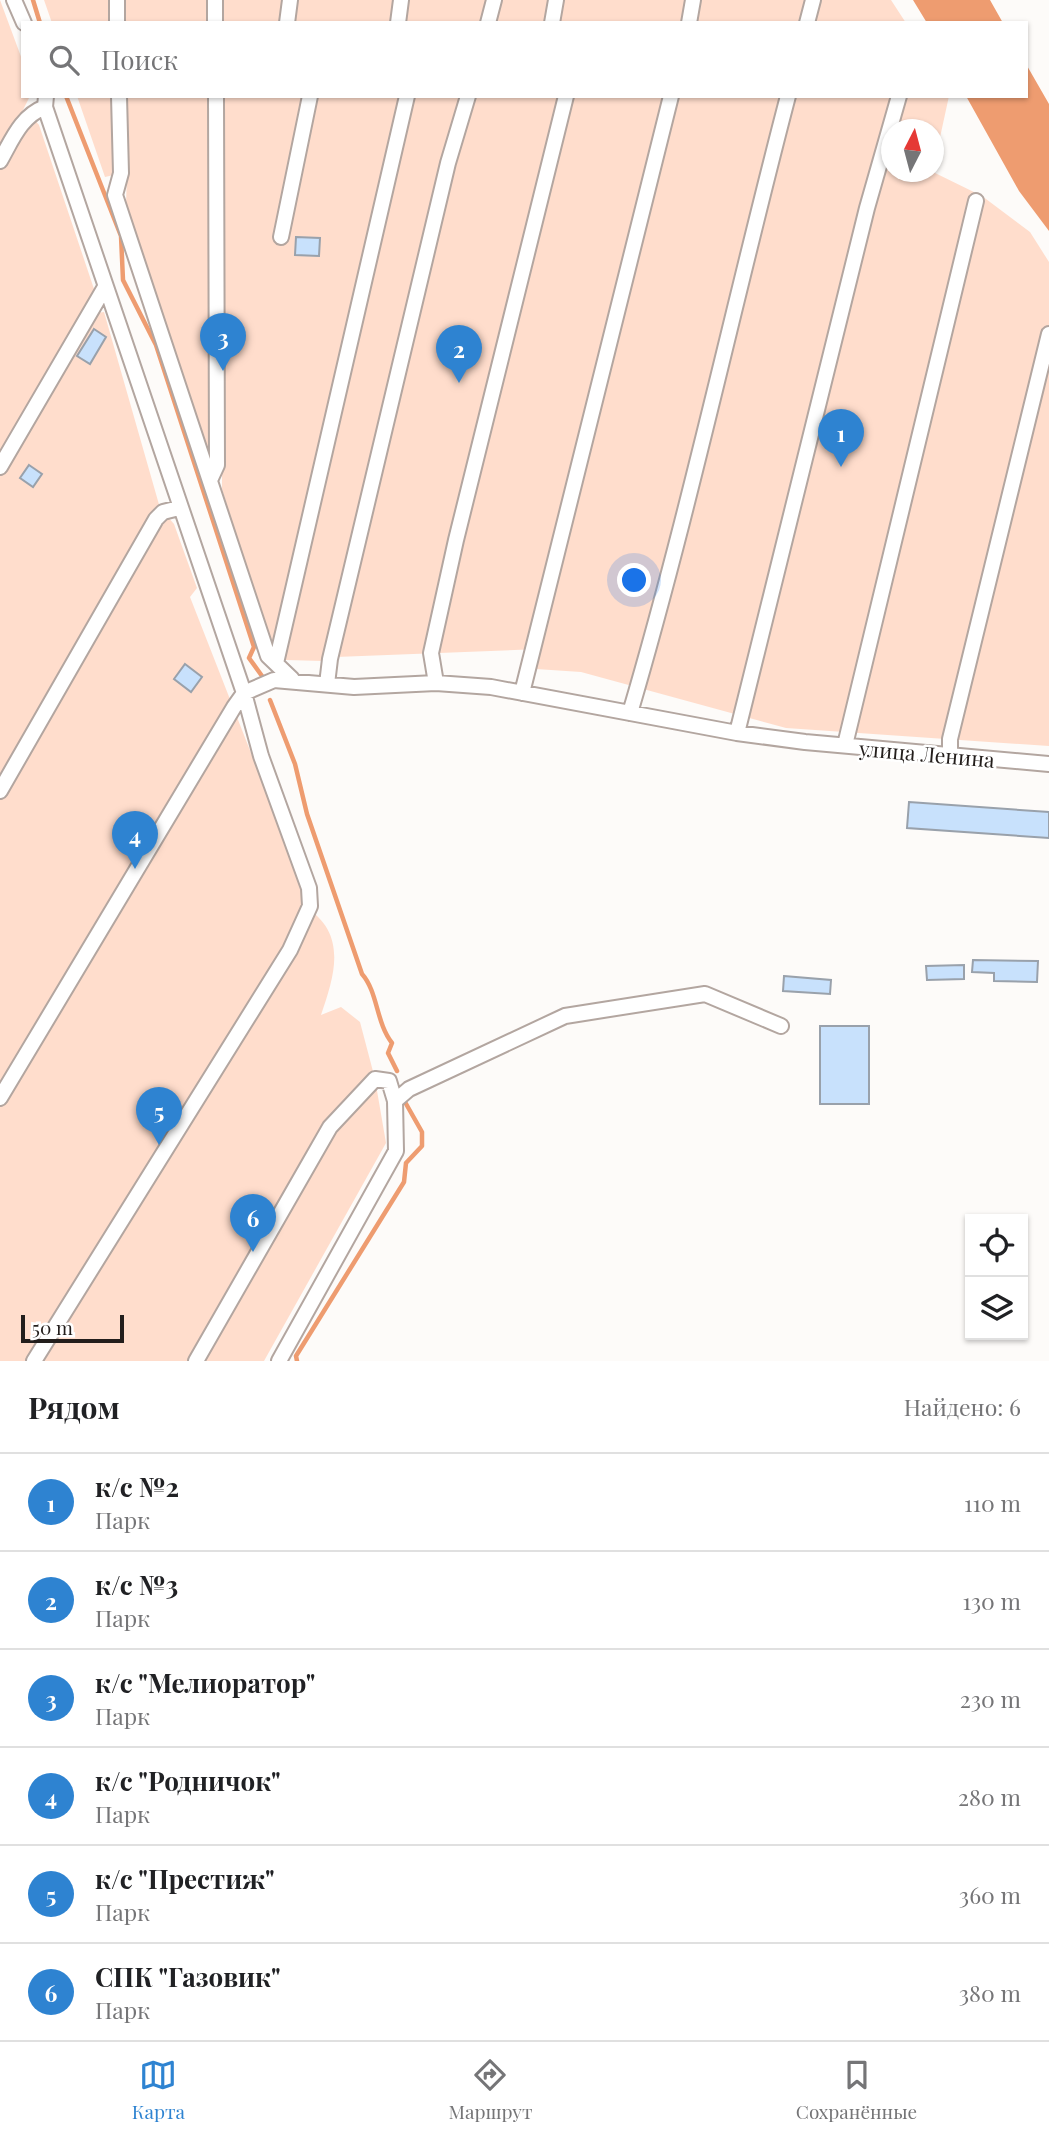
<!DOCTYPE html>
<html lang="ru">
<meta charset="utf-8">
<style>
body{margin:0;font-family:"Playfair Display",serif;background:#f2f2f2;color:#202124}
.controls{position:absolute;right:21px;bottom:21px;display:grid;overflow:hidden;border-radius:0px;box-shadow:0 2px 5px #0004}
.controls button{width:63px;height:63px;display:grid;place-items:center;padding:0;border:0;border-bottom:2px solid #e0e0e0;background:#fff;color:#202124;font:35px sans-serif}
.compass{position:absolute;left:881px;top:119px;width:63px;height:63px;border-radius:50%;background:#fff;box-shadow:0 2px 5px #0004;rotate:6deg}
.scale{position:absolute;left:21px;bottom:18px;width:103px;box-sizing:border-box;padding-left:7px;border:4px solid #231e1c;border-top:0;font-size:19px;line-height:24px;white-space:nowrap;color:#231e1c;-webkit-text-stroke:5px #fff;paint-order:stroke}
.you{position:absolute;left:635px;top:581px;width:24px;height:24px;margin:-18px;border:5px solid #fff;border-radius:50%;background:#1a73e8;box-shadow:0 0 0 10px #1a73e833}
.badge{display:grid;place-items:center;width:46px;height:46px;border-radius:50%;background:#2e83d1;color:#fff;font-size:23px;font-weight:700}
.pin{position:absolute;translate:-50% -58px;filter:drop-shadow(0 2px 4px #0008)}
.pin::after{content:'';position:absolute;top:37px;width:24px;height:21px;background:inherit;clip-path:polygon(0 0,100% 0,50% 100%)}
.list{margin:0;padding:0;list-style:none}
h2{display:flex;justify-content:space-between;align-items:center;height:91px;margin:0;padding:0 28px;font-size:30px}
h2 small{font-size:23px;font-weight:400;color:#757577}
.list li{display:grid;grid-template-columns:46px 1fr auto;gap:21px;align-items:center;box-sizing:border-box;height:98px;padding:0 28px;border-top:2px solid #e0e0e0}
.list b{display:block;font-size:26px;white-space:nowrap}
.list p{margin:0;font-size:23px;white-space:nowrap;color:#757577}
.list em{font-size:23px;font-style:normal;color:#757577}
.icon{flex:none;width:38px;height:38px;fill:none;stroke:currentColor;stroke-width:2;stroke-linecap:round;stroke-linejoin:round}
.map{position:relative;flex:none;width:1049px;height:1361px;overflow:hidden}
.search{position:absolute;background:#fff;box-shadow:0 2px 5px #0004;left:21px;right:21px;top:21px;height:77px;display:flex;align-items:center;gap:18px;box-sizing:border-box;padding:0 24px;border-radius:0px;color:#757577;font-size:26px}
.sheet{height:679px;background:#fff}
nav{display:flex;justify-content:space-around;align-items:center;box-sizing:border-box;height:98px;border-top:2px solid #e0e0e0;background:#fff;font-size:19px;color:#757577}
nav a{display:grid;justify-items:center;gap:4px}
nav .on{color:#2e83d1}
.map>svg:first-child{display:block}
.green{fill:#fdc}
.water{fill:#ee9c70}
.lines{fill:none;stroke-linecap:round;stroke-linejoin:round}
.stream{stroke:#ee9c70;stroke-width:4.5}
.building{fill:#c8e1fc;stroke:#99a1ab;stroke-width:2}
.minor-casing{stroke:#b3a6a0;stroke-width:18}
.minor{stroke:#fff;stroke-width:14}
.labels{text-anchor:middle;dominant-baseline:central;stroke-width:5;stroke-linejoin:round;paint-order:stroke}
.street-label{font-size:21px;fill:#231e1c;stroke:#fff}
</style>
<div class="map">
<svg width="1049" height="1361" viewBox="0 0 1049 1361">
<rect width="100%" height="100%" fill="#fdfbf9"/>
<path class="green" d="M0,0l23,62v34h7l-11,22h14l6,7 55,164 -6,12 9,12 7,-1 56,196 14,16 23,64 -7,9 115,294 -1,15c44,27 31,68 17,109l20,-8 19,15 15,57 11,64 -122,218h-264z
M44,0h847l15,23h-854z
M77,96h872l-15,69v-35h-42v42h41l49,24 48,36 19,30v484l-263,-18 -205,-56 -45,-3 4,-20 -204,8 -13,4 -37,-1 -1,-7 -17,-13 -46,-151v-23l-10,-2 -86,-259 1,-33 -22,5z"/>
<path class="water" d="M913,0h77l13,23h-76z
M1026,64l23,40v127l-30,-40 -53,-95h60z"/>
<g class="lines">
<path class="stream" d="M33,0l7,23
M66,96l55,140 2,44 33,65 98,302 -5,11 13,18
M270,700l25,64 12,50 55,160c16,18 14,49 30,69l-4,10 9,18
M297,1361l-1,-5 108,-174 2,-19 16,-17v-14l-17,-30"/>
</g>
<path class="building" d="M296,237l24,1 -1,18 -24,-1z
M94,329l12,8 -16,27 -13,-8z
M29,465l13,9 -9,13 -13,-9z
M185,664l17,13 -11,15 -17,-13z
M909,802l140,10v26l-142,-10z
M973,960l65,1 -1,21 -43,-1v-8l-22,-1z
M964,965v14l-37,1 -1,-14z
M784,976l47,4 -1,14 -47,-3z
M820,1026h49v78h-49z"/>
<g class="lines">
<defs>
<path id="minor" d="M14,0l10,23
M117,0v23
M215,0v23
M287,23l3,-23
M398,23l3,-23
M488,23l6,-23
M552,23l4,-23
M689,23l4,-23
M807,23l6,-23
M119,96l2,77 -6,22 153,461 24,23
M0,161c12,-21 21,-45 45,-54
M281,237l29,-141
M0,467l105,-180
M211,478l6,-13 -1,-369
M276,663l131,-567
M436,683l-5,-30 25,-113 110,-444
M327,684l3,-25 118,-496 20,-67
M522,693l149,-597
M630,713c60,-204 104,-411 158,-617
M737,733l130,-525 32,-112
M845,745l131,-544
M950,754v-15l99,-405
M0,791l156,-272 7,-7 16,-4
M0,1098l234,-391 10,-14 30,-13 80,7 82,-4 55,4 246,46 68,9 244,22
M34,1361l256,-411 20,-44 -1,-18 -48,-132 -17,-63 -199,-586 1,-11
M196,1361l134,-234 45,-48 14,2 6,20
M279,1361l117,-210 -1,-50 14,-12 156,-73 140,-22 76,32"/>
</defs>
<use href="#minor" class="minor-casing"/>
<use href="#minor" class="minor"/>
</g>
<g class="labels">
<g class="street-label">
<text transform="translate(927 753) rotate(5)">улица Ленина</text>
</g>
</g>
</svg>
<div class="controls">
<button><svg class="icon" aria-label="locate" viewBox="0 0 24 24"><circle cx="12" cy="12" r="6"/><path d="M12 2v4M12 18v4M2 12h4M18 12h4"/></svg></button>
<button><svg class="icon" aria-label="layers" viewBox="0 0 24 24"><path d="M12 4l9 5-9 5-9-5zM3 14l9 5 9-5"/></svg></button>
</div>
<svg class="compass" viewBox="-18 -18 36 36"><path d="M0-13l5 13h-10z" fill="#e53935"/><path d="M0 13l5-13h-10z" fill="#757577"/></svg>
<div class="scale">50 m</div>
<div class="you"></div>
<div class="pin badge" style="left:841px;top:467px">1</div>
<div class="pin badge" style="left:459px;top:383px">2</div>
<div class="pin badge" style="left:223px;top:371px">3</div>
<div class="pin badge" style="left:135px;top:869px">4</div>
<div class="pin badge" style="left:159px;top:1145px">5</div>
<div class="pin badge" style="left:253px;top:1252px">6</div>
<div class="search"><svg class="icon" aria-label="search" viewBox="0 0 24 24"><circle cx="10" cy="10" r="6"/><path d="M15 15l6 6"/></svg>Поиск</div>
</div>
<section class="sheet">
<h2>Рядом<small>Найдено: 6</small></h2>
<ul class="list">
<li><span class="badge">1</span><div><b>к/с №2</b><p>Парк</p></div><em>110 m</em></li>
<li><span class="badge">2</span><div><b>к/с №3</b><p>Парк</p></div><em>130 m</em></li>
<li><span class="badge">3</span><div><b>к/с &quot;Мелиоратор&quot;</b><p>Парк</p></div><em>230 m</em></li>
<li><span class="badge">4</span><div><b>к/с &quot;Родничок&quot;</b><p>Парк</p></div><em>280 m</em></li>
<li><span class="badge">5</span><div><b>к/с &quot;Престиж&quot;</b><p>Парк</p></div><em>360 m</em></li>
<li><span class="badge">6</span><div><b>СПК &quot;Газовик&quot;</b><p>Парк</p></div><em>380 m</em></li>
</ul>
</section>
<nav>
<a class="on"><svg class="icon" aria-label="map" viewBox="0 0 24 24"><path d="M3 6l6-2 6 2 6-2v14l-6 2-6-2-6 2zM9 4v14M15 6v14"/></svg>Карта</a>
<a><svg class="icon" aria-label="directions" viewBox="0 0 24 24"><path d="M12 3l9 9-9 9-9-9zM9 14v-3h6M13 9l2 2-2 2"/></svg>Маршрут</a>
<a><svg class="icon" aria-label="saved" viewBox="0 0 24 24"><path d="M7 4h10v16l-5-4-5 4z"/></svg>Сохранённые</a>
</nav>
